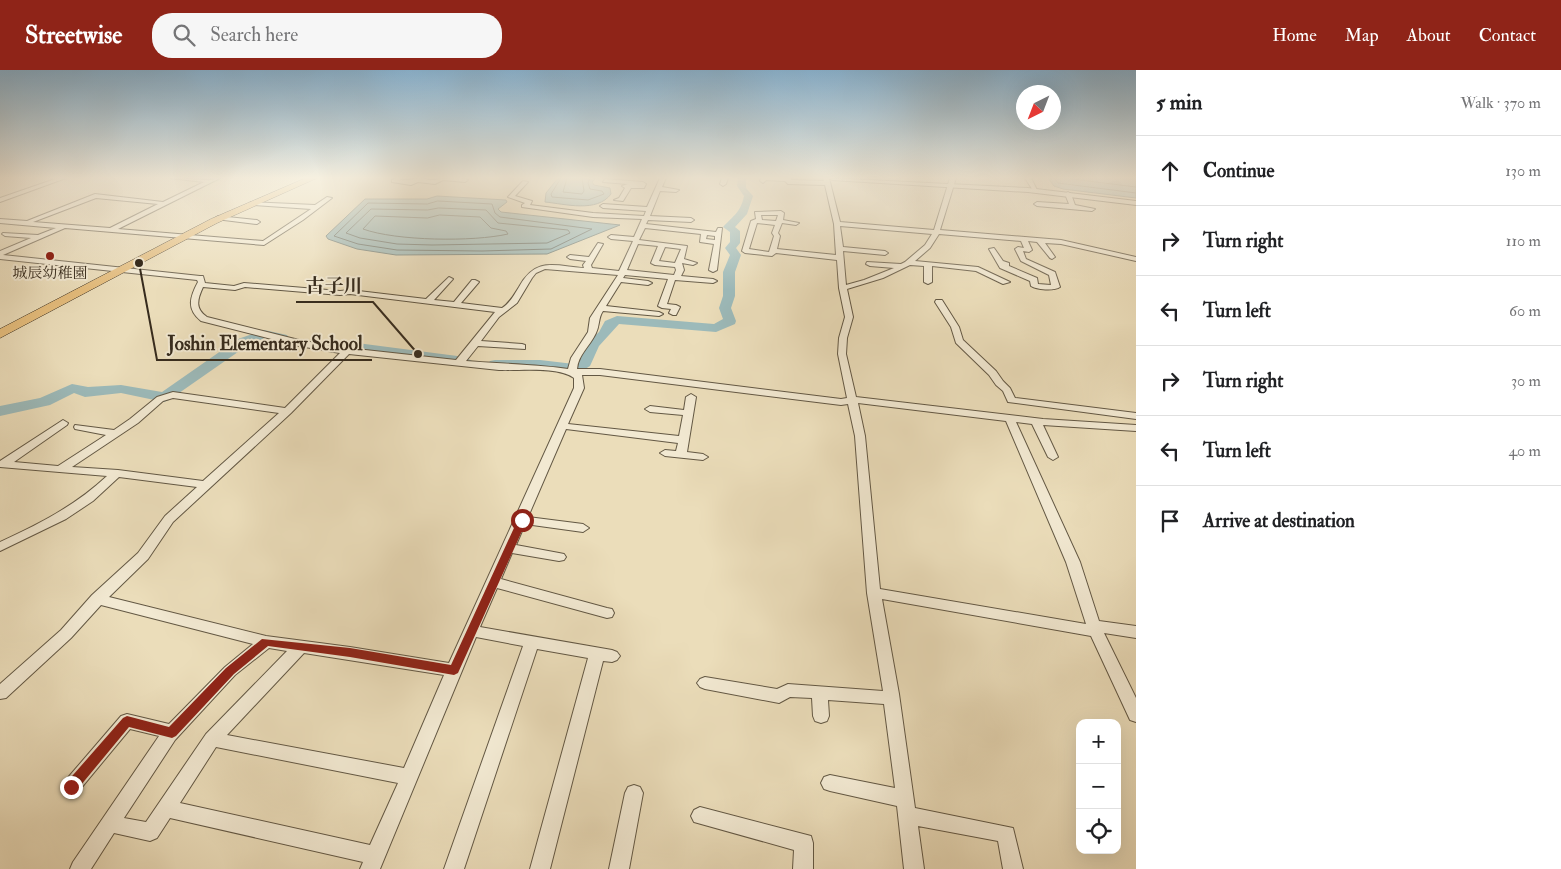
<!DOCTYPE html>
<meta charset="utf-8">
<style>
body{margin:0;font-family:"IM FELL Double Pica","Noto Serif JP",serif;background:#f6f6f6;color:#202124}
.controls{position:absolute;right:15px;bottom:15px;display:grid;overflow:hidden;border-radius:10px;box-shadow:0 5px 20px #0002}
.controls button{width:45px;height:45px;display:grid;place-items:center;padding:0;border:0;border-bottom:1px solid #e0e0e0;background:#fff;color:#202124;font:25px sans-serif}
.compass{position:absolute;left:1016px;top:15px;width:45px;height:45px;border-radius:50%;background:#fff;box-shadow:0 5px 20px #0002;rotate:222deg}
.stop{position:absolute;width:15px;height:15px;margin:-11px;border:4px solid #8f2418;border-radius:50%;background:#fff}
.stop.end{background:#8f2418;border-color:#fff;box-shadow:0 1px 5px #0008}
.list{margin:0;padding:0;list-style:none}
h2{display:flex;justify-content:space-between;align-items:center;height:65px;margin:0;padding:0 20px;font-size:21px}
h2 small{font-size:16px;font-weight:400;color:#757577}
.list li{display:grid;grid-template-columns:32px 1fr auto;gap:15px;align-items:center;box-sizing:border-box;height:70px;padding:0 20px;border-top:1px solid #e0e0e0}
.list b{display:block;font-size:19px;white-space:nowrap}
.list em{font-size:16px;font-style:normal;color:#757577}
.icon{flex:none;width:28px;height:28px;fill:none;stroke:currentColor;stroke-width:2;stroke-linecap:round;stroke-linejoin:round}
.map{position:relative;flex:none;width:1136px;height:799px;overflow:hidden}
header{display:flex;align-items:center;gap:30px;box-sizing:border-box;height:70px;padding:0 25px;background:#8f2418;color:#fff}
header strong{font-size:24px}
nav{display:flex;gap:28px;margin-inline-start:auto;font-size:18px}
.search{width:350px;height:45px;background:#f6f6f6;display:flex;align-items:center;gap:12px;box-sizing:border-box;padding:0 18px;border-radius:20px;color:#757577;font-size:19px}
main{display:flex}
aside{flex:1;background:#fff}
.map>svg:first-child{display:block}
.water{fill:#9cbaba;stroke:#73817b}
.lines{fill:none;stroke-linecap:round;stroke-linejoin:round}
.shore{stroke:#69726c;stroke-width:1}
.river{fill:#9cbaba;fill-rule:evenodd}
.minor-casing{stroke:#635844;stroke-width:2}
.tertiary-casing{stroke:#635844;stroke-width:2}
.primary-casing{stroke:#362b1d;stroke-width:1}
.minor{fill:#f2e9d2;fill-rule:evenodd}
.tertiary{fill:#f2e9d2;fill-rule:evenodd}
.primary{fill:#e6be7d;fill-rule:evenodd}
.route{fill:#8f2418}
.poi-dot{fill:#8f2418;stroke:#f2e9d2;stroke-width:2}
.labels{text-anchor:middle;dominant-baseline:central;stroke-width:4;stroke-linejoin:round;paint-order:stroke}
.far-poi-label{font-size:15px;fill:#362b1d;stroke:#f2e9d2}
.leader{fill:none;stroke:#362b1d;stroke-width:2}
.callout-dot{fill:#362b1d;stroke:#f2e9d2;stroke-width:2}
.callout-label{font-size:19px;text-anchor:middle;font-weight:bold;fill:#362b1d;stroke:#f2e9d2;stroke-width:4;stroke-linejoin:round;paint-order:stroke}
</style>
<header>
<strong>Streetwise</strong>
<div class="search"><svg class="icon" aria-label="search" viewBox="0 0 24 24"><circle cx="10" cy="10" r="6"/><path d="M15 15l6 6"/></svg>Search here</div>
<nav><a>Home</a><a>Map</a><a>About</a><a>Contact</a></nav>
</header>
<main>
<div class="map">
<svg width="1136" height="799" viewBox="0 0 1136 799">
<rect width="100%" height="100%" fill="#ebddba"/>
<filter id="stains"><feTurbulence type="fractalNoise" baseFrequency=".004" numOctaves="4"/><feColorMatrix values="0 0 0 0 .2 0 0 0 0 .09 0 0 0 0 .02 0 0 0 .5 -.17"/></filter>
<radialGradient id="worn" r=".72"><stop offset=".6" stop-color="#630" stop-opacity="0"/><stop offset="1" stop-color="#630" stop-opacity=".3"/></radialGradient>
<path class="water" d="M558,108h38l-4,4 2,3 16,3 1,6c-14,19 -46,10 -66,8l1,-9z
M1048,108h88v20l-73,-9 -9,-3z
M437,126l69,4 1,2 -9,7 3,3 119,13 -73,29 -151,1 -39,-6 -29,-10 -2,-3 39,-37h62z"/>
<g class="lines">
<path class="shore" d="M561,108l-10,16 1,3 36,3 16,-6 -2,-3 -12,-2 -2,-6 2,-5
M567,108l-4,14 19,2 2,-3 -2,-13
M1054,108l4,5 78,10
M1064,108l72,9
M438,131l54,3 3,9 5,4 92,12 -41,20 -69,2 -85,-1 -39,-6 -24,-8 34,-33 59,1z
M439,138l47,2 12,13 70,7 2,3 -23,10 -115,2 -35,-1 -37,-6 -14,-5 25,-24 56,1z
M440,145l40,2 11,11 15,3 2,3c-35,8 -112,7 -145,-5l12,-13 52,2z"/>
<path class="river" d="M738,108h8v10l7,8 -6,18 -12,13 5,4v12l-4,5 5,7 -6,17v24l-4,12 5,13 -1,3 -19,8 -97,-8 -20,22 -9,20 -8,5 -17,2 -12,-4 -63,-2 -2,-3 2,-3 5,-1h45l34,4 5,-3 7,-17 13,-12 6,-11 12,-5 97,8 9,-5 -4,-11 4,-12v-24l7,-17 -5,-7 5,-6v-10l-7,-5c10,-11 18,-15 21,-31l-7,-10z
M264,260l23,5 2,3 -7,4 -17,-4 -17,7 -79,55 -5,2 -43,-9 -36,4 -11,-4 -24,12 -50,11v-10l40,-8 32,-14 16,3 33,-2 41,7 76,-53z
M317,271l40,2 108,14 7,4 -7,4 -108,-14 -45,-3 -2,-3z"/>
<defs>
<path id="minor" d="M58,108h8l-66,24v-4z
M170,108l39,2 11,-2 -102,51 145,12 48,-32 -58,-4 -3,-2 1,-1 64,3 12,-8 5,1 -29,22 -39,25 -199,-17 -62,27 197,21h3l2,7 29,3 10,-3 96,8 10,-1 76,9 23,-22 4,2 -19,21 20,2 18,-22h3l4,2 -18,21 41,5c8,-5 12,-13 17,-21 17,-31 36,-21 65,-19l-1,-3 3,-4 -16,-2 -3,-2 3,-2 19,2 9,-14 5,1 -12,21 1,3 27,3 14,-30 -22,-2 -3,-2 3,-2 23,2 8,-18 -49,-2 -71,-10v-2l3,-2 -17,-6 15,-16 5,1 -13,14 17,5 -2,4 63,8 51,3 2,-5 -43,-3 -3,-2 3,-2 44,3 13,-29h6l-4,9 17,3 -3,2 -16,-1 -10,25 41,2 3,2 -3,2 -43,-2 -2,4 70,8 2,-4h4l-5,42 -4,2 -4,-2 5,-26 -14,-2 1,-8 -56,-6 -6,12 48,6 -3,13 13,4 -4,2 -11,-2 2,7 -3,6 32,3 4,2 -4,2 -38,-3 -8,24 9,1 4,2 -4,8h-3l-4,-2 2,-4 -9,-1 -4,-2 10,-27 -43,-4 -2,3 25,3 4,2 -4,2 -27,-3 -15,24 53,6 4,2 -4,2 -56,-5c-5,7 -3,14 -7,22 -6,13 -18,22 -19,36h23l241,30 6,-1 -9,-44 1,-16 6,-21 -6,-29 -2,-28 -61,-7 -4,3 -27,-3 -3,-2 9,-30 5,-2 -1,-7 26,-1 3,2 -1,7 16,3 -3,2 -14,-2 -4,10 2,3 -3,13 59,6 -2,-31 -9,-39 -37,-1 -3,-3 -19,-1 -3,3 -3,-2 1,-3h30v2l33,1 -1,-3h6l11,44 94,8 16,-52h6l-16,52 121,10 75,17v4l-75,-17 -16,-1 10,14 -3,2 -2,-1 -13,-16 -9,-1 4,9 -3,2 -6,-1 3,8 29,13 5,15c-6,4 -23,3 -29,-1l-1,-5 -30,-13 -11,-19 5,-1 9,13 6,2v3l28,12 1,6 13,1 -2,-10 -28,-14 -6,-12 3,-2 6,1 -3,-7 -82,-7 -9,14 -15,13 63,6 32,15 -7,2 -27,-13 -44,-5v16l-4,2 -4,-2v-16l-14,-1 -27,13 -36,11 6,28 -6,21 -1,16 10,43 187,22 93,6v6l-93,-6 15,32 -5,3 -5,-3 -16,-33 -16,-2 64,140 19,59 37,5v12l-32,-5 32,65v24l-6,-2 -39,-84 -209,-37 17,95 16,114 98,20 10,41h-20l-5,-28 -80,-15 6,43h-20l-7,-63 -67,-15 -6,-2 -3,-6 3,-6 6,-2 65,13 -11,-84 -56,-4 1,16 -2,5 -6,2 -6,-2 -2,-5 -1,-18 -22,-1 -11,6 -74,-14 -5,-2 -3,-4 3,-4 5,-2 72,12 11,-5 95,7 -16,-98 -12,-157 -7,-32 -7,1 -241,-30h-18l2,13 -16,36 111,12 4,-21 -33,-3 -5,-3 5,-3 34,4 2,-13 5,-3 5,3 -9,55 16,2 5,3 -5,3 -38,-4 -5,-3 5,-3 11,1 2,-8 -112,-14 -38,88 55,7 6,4 -6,4 -58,-8 -9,21 43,8 5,1 2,3 -2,3 -5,1 -47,-8 -11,26 106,29 5,1 2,4 -2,4 -5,1 -110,-30 -17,39 132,23 5,2 3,4 -3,4 -5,2 -9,-1 -53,208h-20l58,-211 -51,-9 -73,220h-20l79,-223 -47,-9 -96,232h-20l3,-7 -193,-44 -13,20 -7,3 -36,-8 -23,36h-21l3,-7 86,-126 -29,-7 -53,64 -6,2 -6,-2 -3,-6 3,-6 56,-65 6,-2 42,10 56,-57 28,-23 -152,-39 -30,33 -65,60 -6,1v-15l61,-54 31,-35 46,-42 27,-37 32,-29 -78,-10 -26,24 -27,18 -66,32v-9c39,-18 75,-36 107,-66l-107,-9v-6l63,-41 5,3 -1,2 -53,37 44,4 48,-31 -31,-6 -1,-2 1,-2 39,5 16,-11 27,-22 16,-5 112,16 55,-55 -41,-7 -98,-25c-15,-12 -11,-24 -3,-39l-1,-2 -197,-21v-8l31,-13 -26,-2 -3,-2 1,-1 35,2 18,-7 -56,-5v-4l27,2 68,-27 68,8 41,-20zM96,128l62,6 -48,24 -77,-6zM761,145h17l-2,6 -14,-1zM757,153l18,2 -3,8 2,3 -5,16 -20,-3zM840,156l92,8 -7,11 -20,17 -4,2 -34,-2 -1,2 4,2 24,2 -30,12 -18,5 -3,-34 42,4 3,-2 -3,-2 -42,-4zM707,165l8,1v4l-9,-1zM638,174l20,2 -7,17 4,2 20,2 1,3 -2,5 -47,-5zM665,177l16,2 -6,14 -16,-2zM545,199l73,6 -28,43 -2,14 -17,26 -3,11c-34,-5 -68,-5 -102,-8l12,-15 47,3v-4l-3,-1 -41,-3 18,-24 18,-14 15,-25 4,-5zM203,217l32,3 10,-3 95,8 10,-1 145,18 -39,48 -118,-13 -39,-7 -92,-23c-12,-8 -10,-17 -4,-30zM349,284c50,5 100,11 150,16 19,1 59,-4 75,8v10l-125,275 -99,-16 -84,-11 -157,-39 39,-38 25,-37 118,-109zM173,328l106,15 -76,68 -85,-11 -46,-3 66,-44 25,-22zM858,333l148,18 60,141 20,62 -206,-35 -15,-153zM269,578l18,3 -81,83 -60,88 -22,-4 51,-78 60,-65zM304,583l140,22 -40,93 -177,-33zM216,677l182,36 -28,62 -190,-42z
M396,108h7l-3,2c8,1 12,-1 19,-2 6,-1 7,3 14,2 11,-1 24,-5 35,0l-3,2 -22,-2 -8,4 -17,-2 -7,3 -19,-3v-2z
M722,108h6l-2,6 -3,2 -3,-2z
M1025,108h6l7,14h-4z
M605,109l38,3 3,2 -2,4h-13l-8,13 -9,-1 5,-2 6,-10 -3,-2 6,-2 -25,-2z
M1068,122l3,2 4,11 20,4 -3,2 -55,-5 -3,-2 3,-2 32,2 -4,-10z
M218,146l39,4 3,2 -3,2 -41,-5 -1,-1z
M936,230h6l17,27 4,13 33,31 7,10 7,7 5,10 121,15v6l-128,-17 -5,-11 -7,-6 -7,-10 -33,-32 -5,-16 -16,-25z
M634,715l6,2 3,6 -14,76h-20l16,-76 3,-6z
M700,737l111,29 2,7v26h-20l1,-19 -100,-28 -3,-6 3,-6z"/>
<path id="tertiary" d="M829,108l199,10 108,13v4l-108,-13 -196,-12z"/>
<path id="primary" d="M306,108h11l-100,45 -217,115v-9l211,-110z"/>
</defs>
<use href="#minor" class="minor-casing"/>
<use href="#tertiary" class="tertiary-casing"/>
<use href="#primary" class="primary-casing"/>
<use href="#minor" class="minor"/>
<use href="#tertiary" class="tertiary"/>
<use href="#primary" class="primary"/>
</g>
<linearGradient id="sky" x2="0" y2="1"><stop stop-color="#89b6d6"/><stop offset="0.49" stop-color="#f6f0e0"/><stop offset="1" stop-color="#f6f0e0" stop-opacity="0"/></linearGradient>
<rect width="1136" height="220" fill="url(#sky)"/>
<path class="route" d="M519,447l8,3 -69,153 -4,2 -104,-18 -82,-11 -34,28 -58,62 -4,2 -43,-11 -53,64h-10l-1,-4 1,-4 57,-65 4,-2 42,11 57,-59 36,-29 88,9 101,17z"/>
<circle class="poi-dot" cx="50" cy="186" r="5"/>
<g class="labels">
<g class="far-poi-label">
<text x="50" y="203">城辰幼稚園</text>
</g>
</g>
<path class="leader" d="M418 284L373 232H296M139 193L157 290H372"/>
<g class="callout-dot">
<circle cx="418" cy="284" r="5"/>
<circle cx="139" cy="193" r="5"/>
</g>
<g class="callout-label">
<text x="334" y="222">古子川</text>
<text x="265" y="280">Joshin Elementary School</text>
</g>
<rect width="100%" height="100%" filter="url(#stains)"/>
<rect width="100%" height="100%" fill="url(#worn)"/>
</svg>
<div class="controls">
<button>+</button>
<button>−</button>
<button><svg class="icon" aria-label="locate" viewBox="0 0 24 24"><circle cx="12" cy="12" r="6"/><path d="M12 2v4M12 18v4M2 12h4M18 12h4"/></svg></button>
</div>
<svg class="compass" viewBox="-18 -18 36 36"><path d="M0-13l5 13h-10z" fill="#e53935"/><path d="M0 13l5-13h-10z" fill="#757577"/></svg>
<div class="stop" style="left:522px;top:450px"></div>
<div class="stop end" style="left:71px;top:717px"></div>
</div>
<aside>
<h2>5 min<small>Walk · 370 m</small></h2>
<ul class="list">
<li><svg class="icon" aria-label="ahead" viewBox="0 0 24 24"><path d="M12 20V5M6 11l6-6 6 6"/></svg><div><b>Continue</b></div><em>130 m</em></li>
<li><svg class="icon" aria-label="right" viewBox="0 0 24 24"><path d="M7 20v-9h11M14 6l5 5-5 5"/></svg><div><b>Turn right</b></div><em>110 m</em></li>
<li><svg class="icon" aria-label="left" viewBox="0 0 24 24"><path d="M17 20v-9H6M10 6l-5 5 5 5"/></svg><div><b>Turn left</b></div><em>60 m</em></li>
<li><svg class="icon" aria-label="right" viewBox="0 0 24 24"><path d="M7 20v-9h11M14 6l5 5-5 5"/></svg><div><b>Turn right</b></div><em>30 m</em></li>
<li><svg class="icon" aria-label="left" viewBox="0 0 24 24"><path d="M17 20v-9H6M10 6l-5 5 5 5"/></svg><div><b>Turn left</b></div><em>40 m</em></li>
<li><svg class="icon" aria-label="arrive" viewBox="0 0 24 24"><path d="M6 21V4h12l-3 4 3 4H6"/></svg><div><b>Arrive at destination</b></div></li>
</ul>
</aside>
</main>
